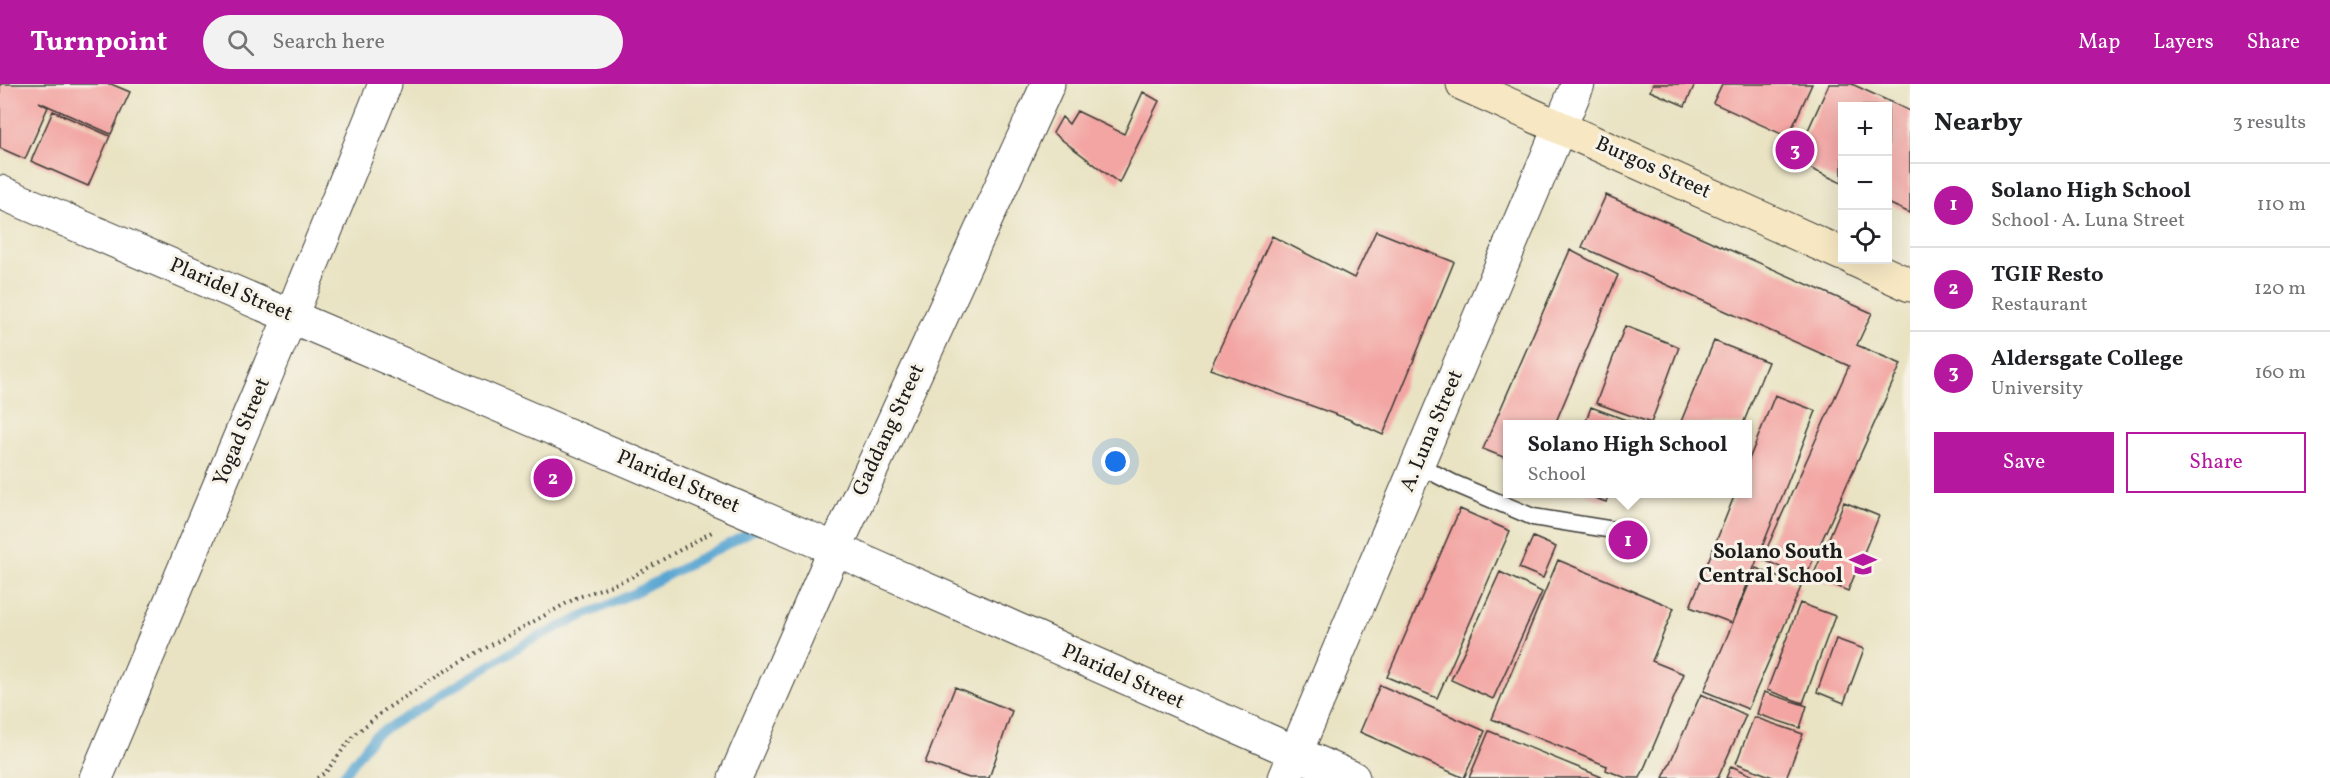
<!DOCTYPE html>
<meta charset="utf-8">
<style>
body{margin:0;font-family:Vollkorn,serif;background:#f2f2f2;color:#202124}
.controls{position:absolute;right:18px;top:18px;display:grid;overflow:hidden;border-radius:0px;box-shadow:0 6px 24px #0002}
.controls button{width:54px;height:54px;display:grid;place-items:center;padding:0;border:0;border-bottom:2px solid #e0e0e0;background:#fff;color:#202124;font:30px sans-serif}
.you{position:absolute;left:1116px;top:378px;width:21px;height:21px;margin:-15px;border:4px solid #fff;border-radius:50%;background:#1a73e8;box-shadow:0 0 0 9px #1a73e833}
.badge{display:grid;place-items:center;width:39px;height:39px;border-radius:50%;background:#b5179e;color:#fff;font-size:20px;font-weight:700}
.pin{position:absolute;translate:-50% -50%;border:3px solid #fff;box-shadow:0 2px 6px #0006}
.popup{position:absolute;left:1503px;top:336px;width:249px;height:78px;box-sizing:border-box;display:grid;place-content:center;border-radius:0px;background:#fff;filter:drop-shadow(0 2px 4px #0005);font-size:20px;white-space:nowrap;color:#757577}
.popup b{font-size:22px;color:#202124}
.popup::after{content:'';position:absolute;left:50%;top:100%;margin-left:-12px;border:12px solid transparent;border-top-color:#fff}
.list{margin:0;padding:0;list-style:none}
h2{display:flex;justify-content:space-between;align-items:center;height:78px;margin:0;padding:0 24px;font-size:26px}
h2 small{font-size:20px;font-weight:400;color:#757577}
.list li{display:grid;grid-template-columns:39px 1fr auto;gap:18px;align-items:center;box-sizing:border-box;height:84px;padding:0 24px;border-top:2px solid #e0e0e0}
.list b{display:block;font-size:22px;white-space:nowrap}
.list p{margin:0;font-size:20px;white-space:nowrap;color:#757577}
.list em{font-size:20px;font-style:normal;color:#757577}
.actions{display:flex;gap:12px;padding:18px 24px}
.actions a{flex:1;padding:14px 0;border:2px solid #b5179e;border-radius:0px;text-align:center;font-size:21px;color:#b5179e}
.actions .main{background:#b5179e;color:#fff}
.icon{flex:none;width:33px;height:33px;fill:none;stroke:currentColor;stroke-width:2;stroke-linecap:round;stroke-linejoin:round}
.map{position:relative;flex:none;width:1910px;height:694px;overflow:hidden}
header{display:flex;align-items:center;gap:36px;box-sizing:border-box;height:84px;padding:0 30px;background:#b5179e;color:#fff}
header strong{font-size:28px}
nav{display:flex;gap:33px;margin-inline-start:auto;font-size:21px}
.search{width:420px;height:54px;background:#f2f2f2;display:flex;align-items:center;gap:15px;box-sizing:border-box;padding:0 21px;border-radius:33px;color:#757577;font-size:22px}
main{display:flex}
aside{flex:1;background:#fff}
.map>svg:first-child{display:block}
.lines{fill:none;stroke-linecap:round;stroke-linejoin:round}
.stream{stroke:#59a5d1;stroke-width:9}
.building{fill:#f3a5a3}
.lane-casing{stroke:#3b3a35;stroke-width:19}
.street-casing{stroke:#3b3a35;stroke-width:35}
.secondary-casing{stroke:#3b3a35;stroke-width:35}
.path{stroke:#3b3a35;stroke-width:4;stroke-dasharray:1.5 4.5;stroke-linecap:butt}
.lane{stroke:#fff;stroke-width:16}
.street{stroke:#fff;stroke-width:33}
.secondary{stroke:#f7e8c3;stroke-width:33}
.labels{text-anchor:middle;dominant-baseline:central;stroke-width:6;stroke-linejoin:round;paint-order:stroke}
.street-label{font-size:21px;fill:#1c1c1c;stroke:#f7f3e8}
.poi-label{font-size:21px;font-weight:bold;fill:#1c1c1c;stroke:#f7f3e8;text-anchor:end}
</style>
<header>
<strong>Turnpoint</strong>
<div class="search"><svg class="icon" aria-label="search" viewBox="0 0 24 24"><circle cx="10" cy="10" r="6"/><path d="M15 15l6 6"/></svg>Search here</div>
<nav><a>Map</a><a>Layers</a><a>Share</a></nav>
</header>
<main>
<div class="map">
<svg width="1910" height="694" viewBox="0 0 1910 694">
<rect width="100%" height="100%" fill="#f7f3e8"/>
<filter id="ink" filterUnits="userSpaceOnUse"><feTurbulence type="fractalNoise" baseFrequency=".0167" numOctaves="2"/><feDisplacementMap in="SourceGraphic" scale="12" xChannelSelector="R" yChannelSelector="G"/><feConvolveMatrix kernelMatrix="1 2 1 2 8 2 1 2 1" color-interpolation-filters="sRGB"/></filter>
<filter id="wash" filterUnits="userSpaceOnUse"><feTurbulence type="fractalNoise" baseFrequency=".008" numOctaves="4" result="noise"/><feDisplacementMap in="SourceGraphic" scale="24" xChannelSelector="R" yChannelSelector="G"/><feGaussianBlur stdDeviation="1.35" result="paint"/><feColorMatrix in="noise" values="0 0 0 0 0 0 0 0 0 0 0 0 0 0 0 0 0 1.4 0 .05"/><feComposite in="paint" operator="in"/></filter>
<g filter="url(#wash)">
<rect width="100%" height="100%" fill="#e9e3c3"/>
<g class="lines">
<path class="stream" d="M341,694l33,-42 155,-95 105,-48 128,-67"/>
</g>
<g id="blocks">
<path class="building" d="M0,0h111l19,8 -19,42 -72,-32 9,5 -23,52 -25,-11z
M1653,0h42l-10,22 -35,-15z
M1722,0h90l-24,53 -75,-34z
M1829,0h23l58,27v102l-22,-10v-97h-46v77l-48,-22z
M1143,8l16,9 -40,82 -66,-50 9,-16 7,7 8,-13 47,23z
M53,27l57,25 -22,50 -57,-25z
M1606,111l266,118 -15,32 44,19 -96,214 -43,-19 87,-193 -267,-119z
M1376,147l78,31 -71,173 -35,-16 -138,-50 62,-133 82,42z
M1570,166l48,25 -63,149h-47v35l-25,-10z
M1625,242l54,21 -28,76 -55,-20z
M1714,257l54,21 -25,62h-63z
M1775,311l41,16 -84,212 -42,-16 45,-113h13v-32z
M1591,323l46,17h-52z
M1584,410h25l-3,8z
M1844,418l35,14 -31,75 -35,-15z
M1460,425l50,22 -73,167 -50,-21z
M1533,453l23,10 -13,31 -24,-10z
M1558,476l116,48 -22,53 32,13 -44,104h-14l-20,-8 1,-4 -115,-47z
M1756,484l45,19 -53,122 -44,-18z
M1500,488l42,20 -49,107 -42,-19z
M1800,519l35,13 -32,87 -36,-13z
M1836,555l28,10 -20,54 -27,-11z
M1380,601l105,46 -21,47 -104,-46z
M955,603l57,24 -23,67h-20l-44,-15z
M1764,608l43,14 -7,22 -43,-14z
M1701,610l45,21 -28,63h-55z
M1754,633l49,17 -17,44h-11l-39,-15z
M1489,647l115,47h-135z
M1731,682l27,12h-32z"/>
</g>
</g>
<g filter="url(#ink)">
<use href="#blocks" fill-opacity="0" stroke="#3b3a35" stroke-width="1.5"/>
<g class="lines">
<defs>
<path id="lane" d="M1418,381l35,18 80,34 93,15"/>
<path id="street" d="M0,108l835,357 518,229
M96,694l195,-462 94,-232
M735,694l100,-229 213,-465
M1285,694l293,-694"/>
<path id="secondary" d="M1463,0l379,170
M1855,176l55,25"/>
</defs>
<use href="#lane" class="lane-casing"/>
<use href="#street" class="street-casing"/>
<use href="#secondary" class="secondary-casing"/>
<path class="path" d="M317,694l8,-5 29,-38 32,-26 67,-43 123,-68 52,-19 84,-47"/>
<use href="#lane" class="lane"/>
<use href="#street" class="street"/>
<use href="#secondary" class="secondary"/>
</g>
</g>
<defs>
<symbol id="school-bare" viewBox="-9 -9 18 18"><path d="M0-5L7-2L0 1L-7-2ZM-4 1L0 2.5L4 1V4Q0 6-4 4Z" fill="#b5179e" stroke="#f7f3e8" stroke-width="2.5" paint-order="stroke"/></symbol>
</defs>
<g fill-rule="evenodd">
<use href="#school-bare" x="1844" y="461" width="38" height="38"/>
</g>
<g class="labels">
<g class="street-label">
<text transform="translate(1653 84) rotate(24)">Burgos Street</text>
<text transform="translate(231 206) rotate(23)">Plaridel Street</text>
<text transform="translate(889 346) rotate(-65)">Gaddang Street</text>
<text transform="translate(1432 347) rotate(-67)">A. Luna Street</text>
<text transform="translate(242 348) rotate(-67)">Yogad Street</text>
<text transform="translate(678 398) rotate(23)">Plaridel Street</text>
<text transform="translate(1123 593) rotate(24)">Plaridel Street</text>
</g>
<g class="poi-label">
<text x="1843" y="468">Solano South<tspan x="1843" dy="24">Central School</tspan></text>
</g>
</g>
</svg>
<div class="controls">
<button>+</button>
<button>−</button>
<button><svg class="icon" aria-label="locate" viewBox="0 0 24 24"><circle cx="12" cy="12" r="6"/><path d="M12 2v4M12 18v4M2 12h4M18 12h4"/></svg></button>
</div>
<div class="you"></div>
<div class="pin badge" style="left:1628px;top:456px">1</div>
<div class="popup"><b>Solano High School</b>School</div>
<div class="pin badge" style="left:553px;top:394px">2</div>
<div class="pin badge" style="left:1795px;top:66px">3</div>
</div>
<aside>
<h2>Nearby<small>3 results</small></h2>
<ul class="list">
<li><span class="badge">1</span><div><b>Solano High School</b><p>School · A. Luna Street</p></div><em>110 m</em></li>
<li><span class="badge">2</span><div><b>TGIF Resto</b><p>Restaurant</p></div><em>120 m</em></li>
<li><span class="badge">3</span><div><b>Aldersgate College</b><p>University</p></div><em>160 m</em></li>
</ul>
<div class="actions"><a class="main">Save</a><a>Share</a></div>
</aside>
</main>
